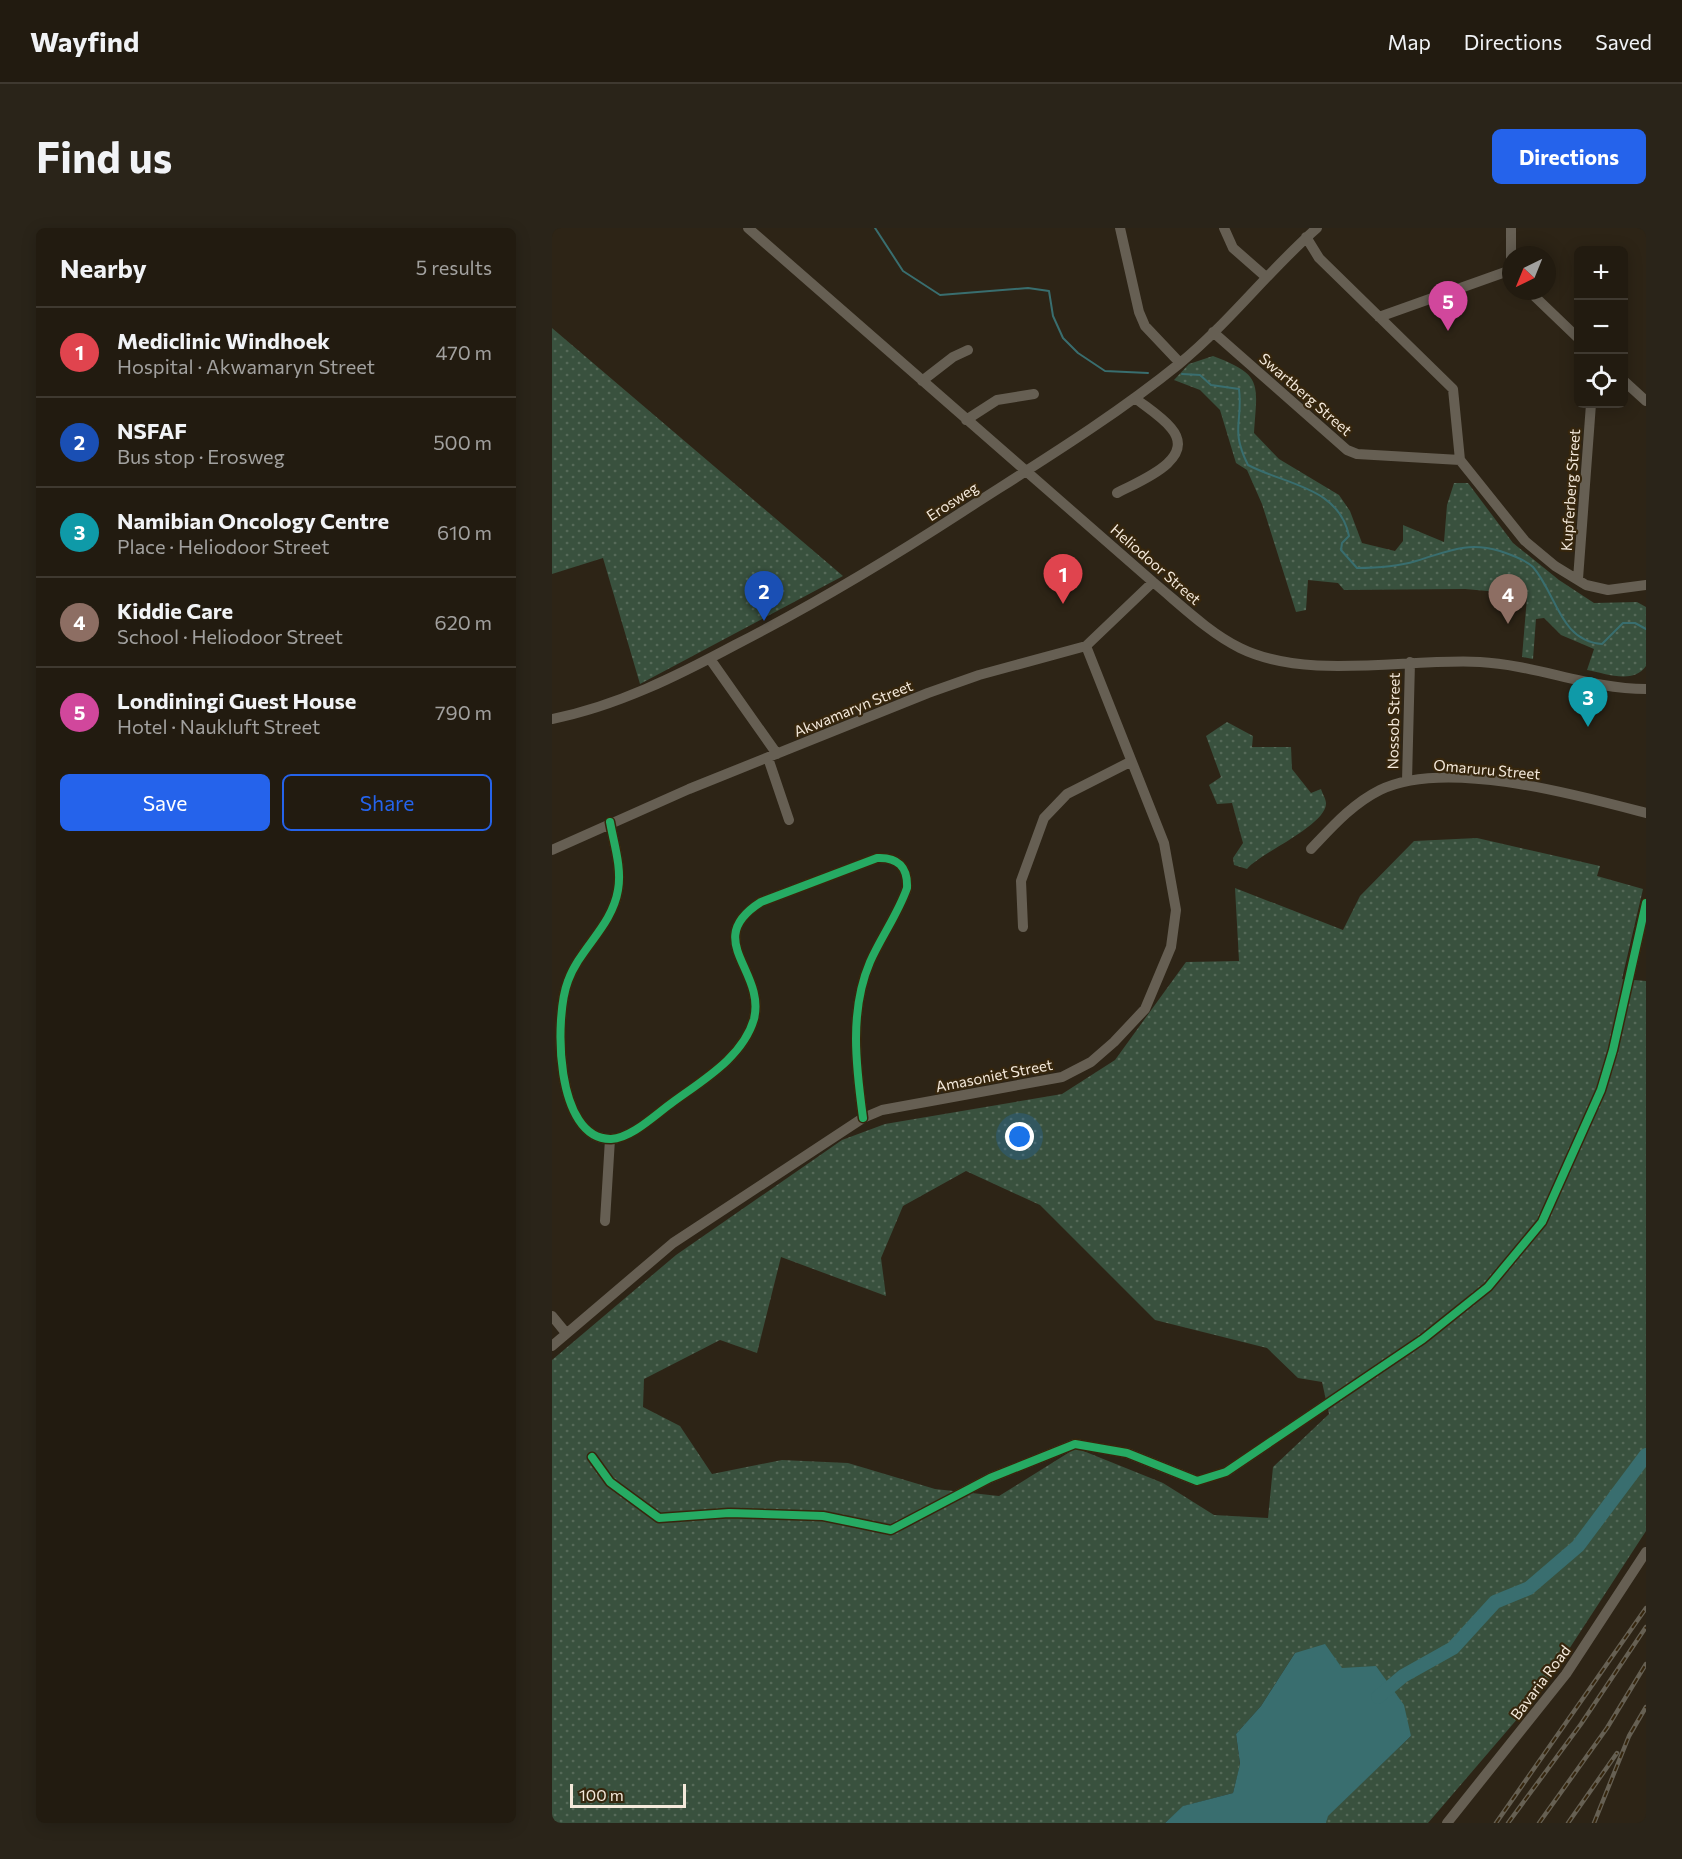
<!DOCTYPE html>
<meta charset="utf-8">
<style>
body{margin:0;font-family:Commissioner,sans-serif;background:#2a2419;color:#f1f3f6}
.controls{position:absolute;right:18px;top:18px;display:grid;overflow:hidden;border-radius:9px;box-shadow:0 3px 15px #0003}
.controls button{width:54px;height:54px;display:grid;place-items:center;padding:0;border:0;border-bottom:2px solid #3f3930;background:#221b10;color:#f1f3f6;font:30px sans-serif}
.compass{position:absolute;left:950px;top:18px;width:54px;height:54px;border-radius:50%;background:#221b10;box-shadow:0 3px 15px #0003;rotate:223deg}
.scale{position:absolute;left:18px;bottom:15px;width:116px;box-sizing:border-box;padding-left:6px;border:3px solid #f4e9db;border-top:0;font-size:16px;line-height:21px;white-space:nowrap;color:#f4e9db;-webkit-text-stroke:4px #36260d;paint-order:stroke}
.you{position:absolute;left:468px;top:909px;width:21px;height:21px;margin:-15px;border:4px solid #fff;border-radius:50%;background:#1a73e8;box-shadow:0 0 0 9px #1a73e833}
.badge{display:grid;place-items:center;width:39px;height:39px;border-radius:50%;background:#2563eb;color:#fff;font-size:20px;font-weight:700}
.pin{position:absolute;translate:-50% -50px;filter:drop-shadow(0 2px 3px #0008)}
.pin::after{content:'';position:absolute;top:32px;width:21px;height:18px;background:inherit;clip-path:polygon(0 0,100% 0,50% 100%)}
.list{margin:0;padding:0;list-style:none}
h2{display:flex;justify-content:space-between;align-items:center;height:78px;margin:0;padding:0 24px;font-size:26px}
h2 small{font-size:20px;font-weight:400;color:#a2a19f}
.list li{display:grid;grid-template-columns:39px 1fr auto;gap:18px;align-items:center;box-sizing:border-box;height:90px;padding:0 24px;border-top:2px solid #3f3930}
.list b{display:block;font-size:22px;white-space:nowrap}
.list p{margin:0;font-size:20px;white-space:nowrap;color:#a2a19f}
.list em{font-size:20px;font-style:normal;color:#a2a19f}
.actions{display:flex;gap:12px;padding:18px 24px}
.actions a{flex:1;padding:14px 0;border:2px solid #2563eb;border-radius:9px;text-align:center;font-size:21px;color:#2563eb}
.actions .main{background:#2563eb;color:#fff}
.icon{flex:none;width:33px;height:33px;fill:none;stroke:currentColor;stroke-width:2;stroke-linecap:round;stroke-linejoin:round}
.map{position:relative;flex:none;width:1094px;height:1595px;overflow:hidden;border-radius:9px}
header{display:flex;align-items:center;gap:36px;box-sizing:border-box;height:84px;padding:0 30px;background:#221b10;border-bottom:2px solid #3f3930}
header strong{font-size:28px}
nav{display:flex;gap:33px;margin-inline-start:auto;font-size:21px}
.intro{display:flex;align-items:center;justify-content:space-between;box-sizing:border-box;height:144px;padding:0 36px}
h1{margin:0;font-size:42px}
.button{padding:15px 27px;border-radius:9px;background:#2563eb;color:#fff;font-size:21px;font-weight:700}
main{display:flex;gap:36px;padding:0 36px}
aside{flex:1;background:#221b10;border-radius:9px;box-shadow:0 3px 15px #0003}
.map>svg:first-child{display:block}
.grass{fill:url(#grass-dots);fill-rule:evenodd}
.water{fill:#396e6f}
.lines{fill:none;stroke-linecap:round;stroke-linejoin:round}
.stream{stroke:#396e6f;stroke-width:2}
.river{stroke:#396e6f;stroke-width:14}
.minor{stroke:#665f53;stroke-width:10}
.rail-casing{stroke:#666053;stroke-width:4.5}
.rail{stroke:#36260d;stroke-width:2;stroke-dasharray:7;stroke-linecap:butt}
.cycleway-casing{stroke:#36260d;stroke-width:11}
.cycleway{stroke:#26ab63;stroke-width:8}
.labels{text-anchor:middle;dominant-baseline:central;stroke-width:4.5;stroke-linejoin:round;paint-order:stroke}
.street-label{font-size:15px;fill:#f4e9db;stroke:#36260d}
</style>
<header>
<strong>Wayfind</strong>
<nav><a>Map</a><a>Directions</a><a>Saved</a></nav>
</header>
<div class="intro"><h1>Find us</h1><a class="button">Directions</a></div>
<main>
<aside>
<h2>Nearby<small>5 results</small></h2>
<ul class="list">
<li><span class="badge" style="background:#e0444e">1</span><div><b>Mediclinic Windhoek</b><p>Hospital · Akwamaryn Street</p></div><em>470 m</em></li>
<li><span class="badge" style="background:#1a4fb4">2</span><div><b>NSFAF</b><p>Bus stop · Erosweg</p></div><em>500 m</em></li>
<li><span class="badge" style="background:#0f9aa8">3</span><div><b>Namibian Oncology Centre</b><p>Place · Heliodoor Street</p></div><em>610 m</em></li>
<li><span class="badge" style="background:#8d6e63">4</span><div><b>Kiddie Care</b><p>School · Heliodoor Street</p></div><em>620 m</em></li>
<li><span class="badge" style="background:#d1479c">5</span><div><b>Londiningi Guest House</b><p>Hotel · Naukluft Street</p></div><em>790 m</em></li>
</ul>
<div class="actions"><a class="main">Save</a><a>Share</a></div>
</aside>
<div class="map">
<svg width="1094" height="1595" viewBox="0 0 1094 1595">
<defs>
<pattern id="grass-dots" width="8" height="8" patternUnits="userSpaceOnUse" patternTransform="scale(1.5)"><rect width="8" height="8" fill="#39513e"/><path d="M2 2h.1M6 6h.1" fill="none" stroke="#566a59" stroke-width="1.8" stroke-linecap="round"/></pattern>
</defs>
<rect width="100%" height="100%" fill="#2d2416"/>
<path class="grass" d="M0,100l291,248 -203,108 -37,-126 -51,16z
M661,128c51,19 44,28 41,77l25,26 60,36 11,16 12,32 33,8 8,-10v-16l41,17 3,-37 7,-22h14l45,60 46,37 35,23 43,-1 9,5v59c-13,19 -41,7 -59,4l7,-21 -33,-14 -17,-17 -8,1 -3,40 -11,-2 5,-60 -6,-3 -56,-5 -121,1 -6,-7 -30,-3 -2,30 -10,2 -34,-108 -15,-34 -11,-7 -16,-53 -20,-20 -26,-10 15,-16z
M675,494l26,14 -1,11h39l1,22 19,24 10,-4c1,4 5,10 5,14 1,22 -66,50 -79,66l-13,-4 -1,-7 10,-15 -11,-40 -15,1 -8,-19 12,-8 -15,-41z
M925,610l123,28 -3,10 46,13 -21,90 24,2v550l-103,158 -115,134h-102l1,-7 84,-80 -69,-68 -47,-15 -34,53 -25,28 4,31 -7,28 -49,13 -19,17h-613v-463l124,-105 166,-115 43,-16 177,-30 53,-34 71,-98 53,-1 -4,-73 108,42 17,-34 54,-55zM414,943l74,34 115,115 112,28 31,30 24,4 7,32 -56,53 -5,51 -54,-3 -51,-32 -87,-35 -77,48 -64,-7 -87,-26 -66,-3 -70,14 -32,-48 -37,-19 1,-28 76,-39 37,13 24,-96 105,39 -5,-38 22,-52z"/>
<path class="water" d="M773,1416l17,24 34,-2 28,39 7,31 -83,80 -2,7h-161l18,-17 50,-13 7,-29 -4,-30 25,-28 34,-53z"/>
<g class="lines">
<path class="stream" d="M323,0l28,43 37,24 88,-7 21,3 4,25 10,22 15,15 27,18 43,2
M630,146l18,1 11,10 28,4c4,34 -9,40 9,76 38,20 91,22 101,71l-7,7 -1,7 16,18c20,0 39,-1 59,-7 31,-9 50,-20 84,-10 11,4 25,8 33,16 24,28 27,74 69,77l21,-21h12l11,6"/>
<path class="river" d="M826,1469l25,-21 50,-28 42,-46 34,-14 49,-42 68,-91"/>
<path class="minor" d="M196,0l405,354c28,23 55,50 87,66 67,33 166,10 240,14 56,3 110,27 166,27
M568,0l19,84 6,14 35,37
M672,0l9,20 33,29
M959,0v39
M754,9l13,21 134,131 7,71 65,81 30,25 31,19 22,5 38,-5
M977,63l49,47
M827,89l132,-47
M661,104l134,118 10,4 103,6
M370,153l31,-24 15,-7
M1072,153l22,20
M414,192l31,-20 37,-6
M565,265c20,-11 81,-33 54,-65 -10,-12 -25,-21 -36,-30
M1026,351l13,-175
M158,431l67,95
M0,491c65,-13 125,-43 183,-74 78,-40 153,-85 227,-133 73,-47 149,-93 217,-148 50,-41 90,-94 138,-136
M216,530l21,62
M855,553l3,-119
M58,594c4,22 12,46 8,68 -6,36 -38,58 -50,91 -14,36 -13,159 43,158 21,-1 45,-25 62,-37 30,-22 70,-45 81,-83 12,-49 -53,-79 7,-117l116,-44c21,-1 31,9 30,30 -9,26 -26,49 -37,74 -21,49 -14,104 -7,156
M759,621c21,-22 41,-45 69,-59 65,-32 198,5 266,23
M0,622l137,-61 239,-96 51,-18 107,-29 67,-64
M471,699l-2,-46 23,-63 23,-24 63,-32
M53,993l5,-82
M0,1088l14,17
M0,1118l121,-103 190,-125 19,-8 180,-33 29,-15 23,-20 31,-33 26,-62 5,-37 -12,-67 -78,-197
M40,1229l18,25 49,36 70,-5 94,3 68,14 99,-52 85,-34 52,9 70,28 29,-9 197,-133 65,-52 54,-65 59,-132 12,-40 33,-147
M895,1595l119,-149 80,-122"/>
<defs>
<path id="rail" d="M944,1595l150,-215
M956,1595l73,-99 65,-97
M987,1595l68,-95 39,-64
M1016,1595l49,-70
M1042,1595l35,-87 17,-29"/>
</defs>
<use href="#rail" class="rail-casing"/>
<use href="#rail" class="rail"/>
<defs>
<path id="cycleway" d="M58,594c4,22 12,46 8,68 -6,36 -38,58 -50,91 -14,36 -13,159 43,158 21,-1 45,-25 62,-37 30,-22 70,-45 81,-83 12,-49 -53,-79 7,-117l116,-44c21,-1 31,9 30,30 -9,26 -26,49 -37,74 -21,49 -14,104 -7,156
M40,1229l18,25 49,36 70,-5 94,3 68,14 99,-52 85,-34 52,9 70,28 29,-9 197,-133 65,-52 54,-65 59,-132 12,-40 33,-147"/>
</defs>
<use href="#cycleway" class="cycleway-casing"/>
<use href="#cycleway" class="cycleway"/>
</g>
<g class="labels">
<g class="street-label">
<text transform="translate(754 166) rotate(41)">Swartberg Street</text>
<text transform="translate(1018 262) rotate(-86)">Kupferberg Street</text>
<text transform="translate(400 273) rotate(-33)">Erosweg</text>
<text transform="translate(604 336) rotate(41)">Heliodoor Street</text>
<text transform="translate(301 480) rotate(-22)">Akwamaryn Street</text>
<text transform="translate(841 493) rotate(-89)">Nossob Street</text>
<text transform="translate(935 541) rotate(5)">Omaruru Street</text>
<text transform="translate(442 847) rotate(-11)">Amasoniet Street</text>
<text transform="translate(988 1454) rotate(-53)">Bavaria Road</text>
</g>
</g>
</svg>
<div class="controls">
<button>+</button>
<button>−</button>
<button><svg class="icon" aria-label="locate" viewBox="0 0 24 24"><circle cx="12" cy="12" r="6"/><path d="M12 2v4M12 18v4M2 12h4M18 12h4"/></svg></button>
</div>
<svg class="compass" viewBox="-18 -18 36 36"><path d="M0-13l5 13h-10z" fill="#e53935"/><path d="M0 13l5-13h-10z" fill="#a2a19f"/></svg>
<div class="scale">100 m</div>
<div class="you"></div>
<div class="pin badge" style="left:511px;top:376px;background:#e0444e">1</div>
<div class="pin badge" style="left:212px;top:393px;background:#1a4fb4">2</div>
<div class="pin badge" style="left:1036px;top:499px;background:#0f9aa8">3</div>
<div class="pin badge" style="left:956px;top:396px;background:#8d6e63">4</div>
<div class="pin badge" style="left:896px;top:103px;background:#d1479c">5</div>
</div>
</main>
